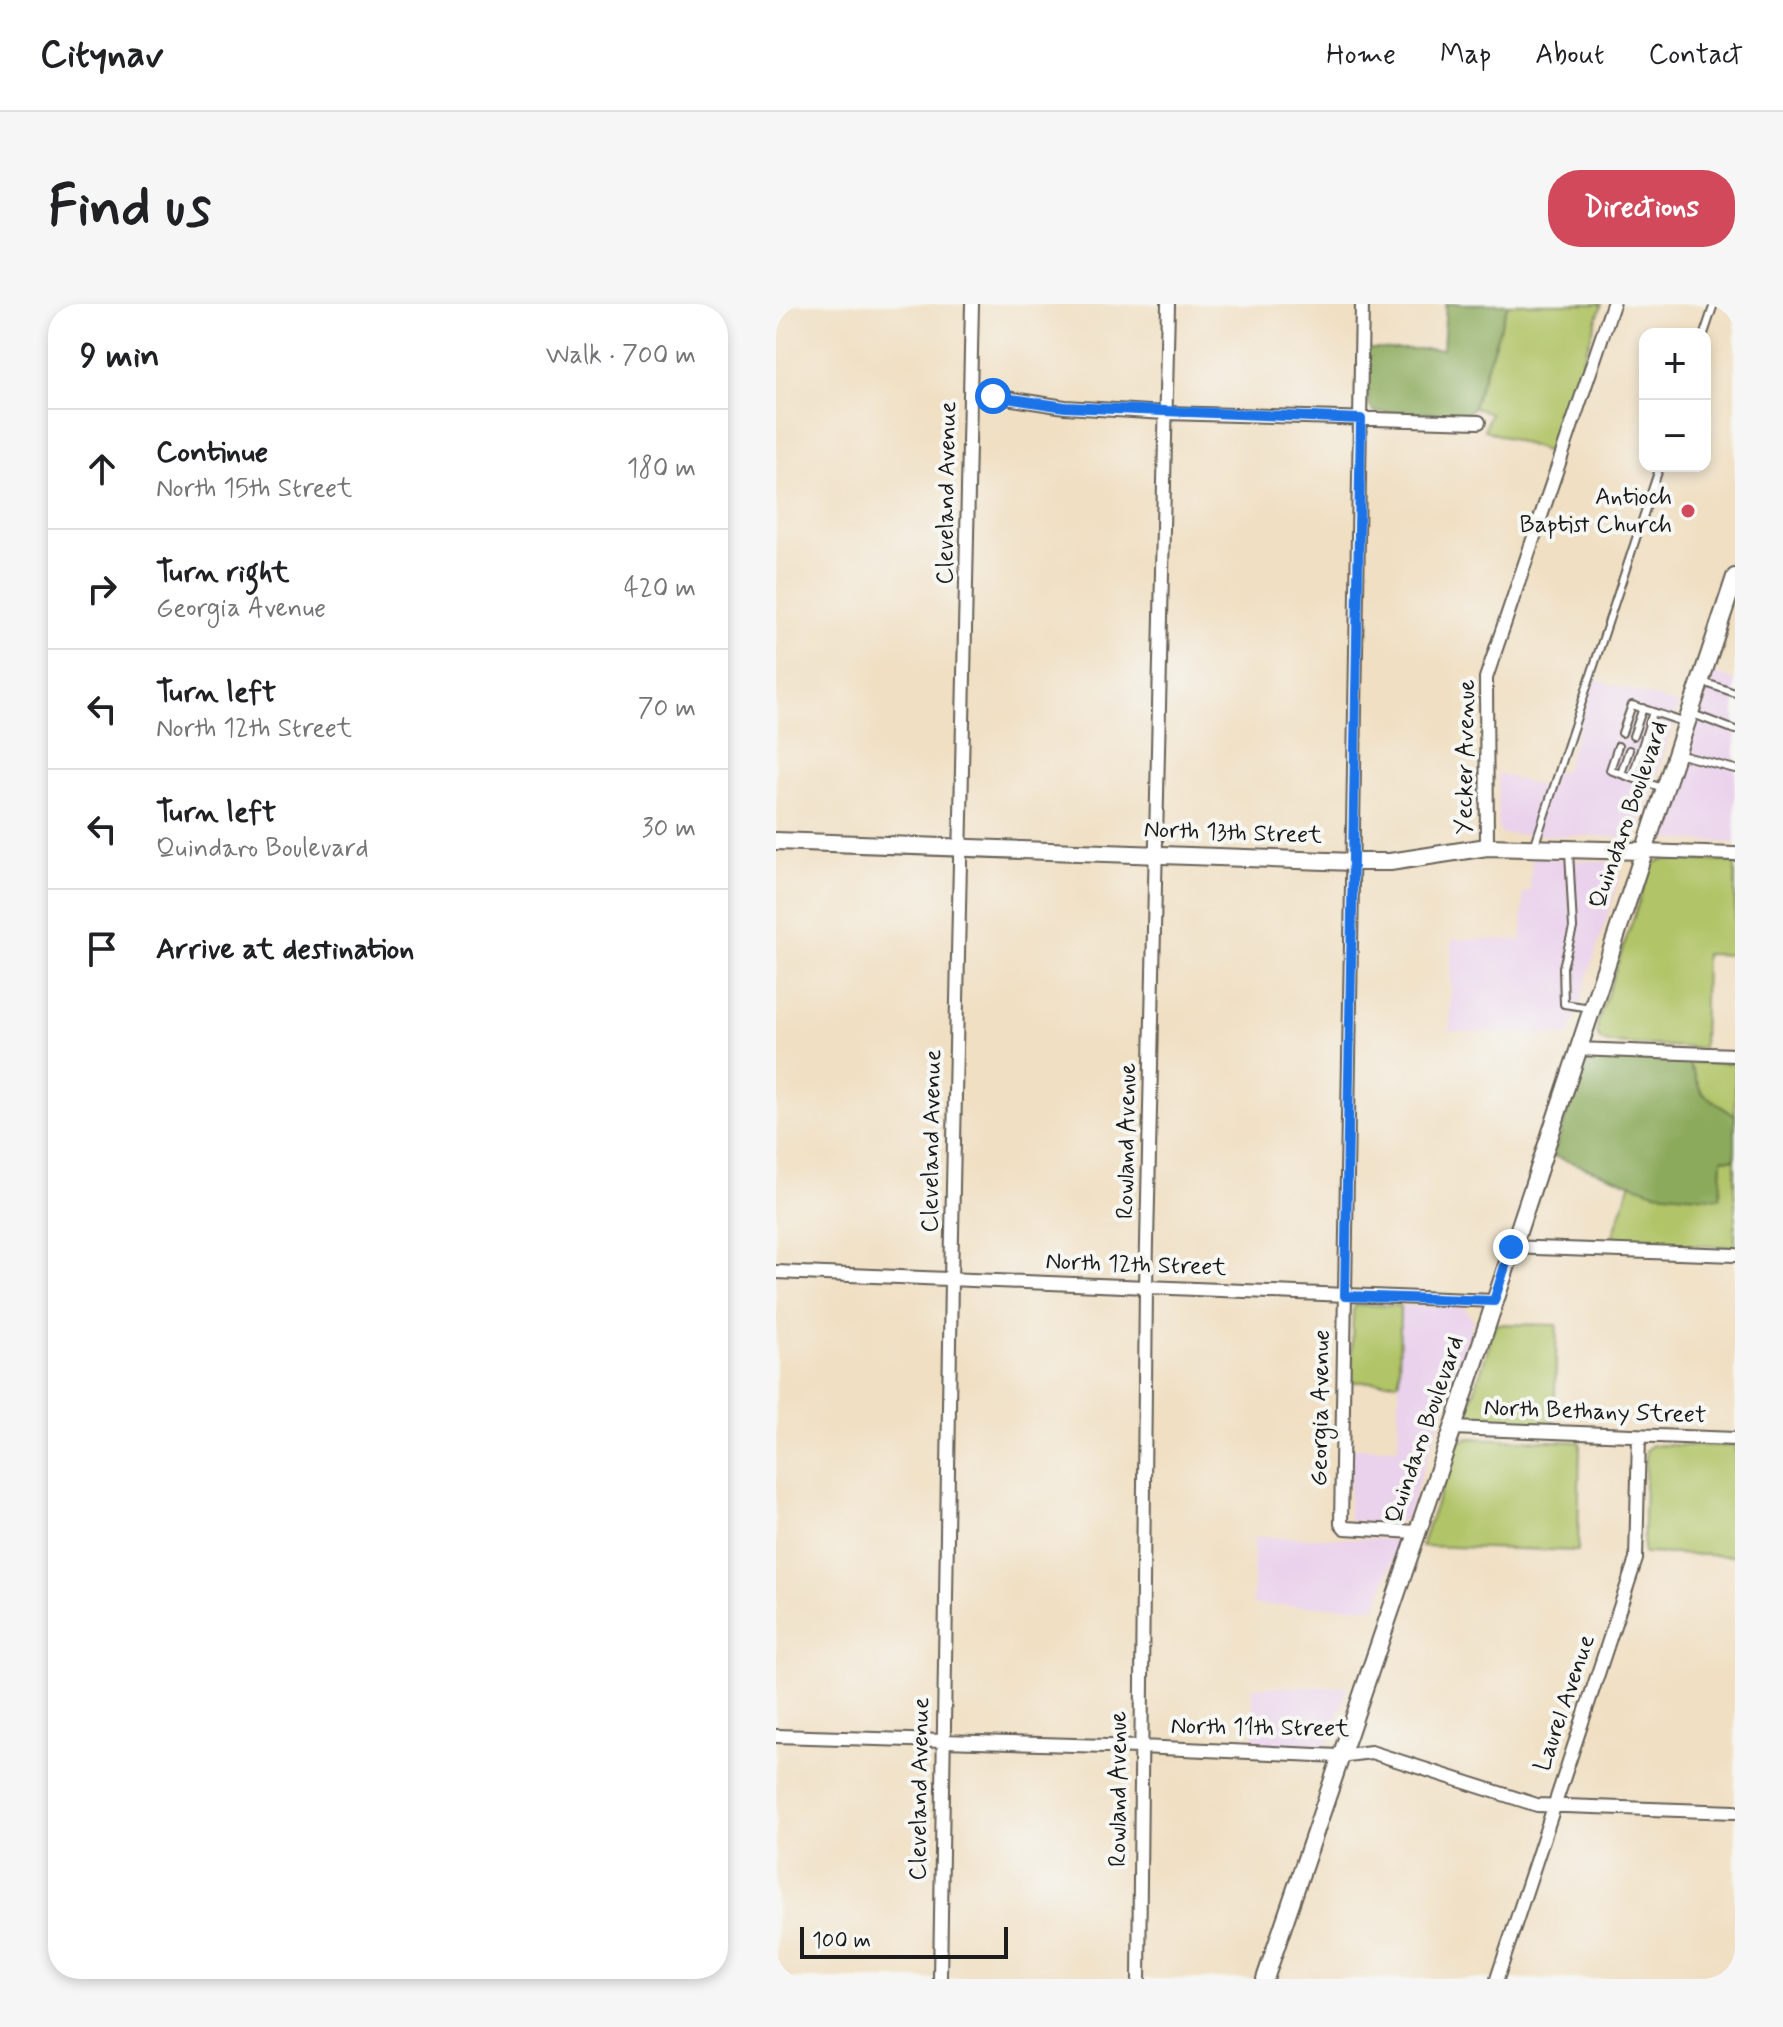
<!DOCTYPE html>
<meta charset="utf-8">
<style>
body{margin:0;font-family:Mynerve,sans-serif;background:#f6f6f6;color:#202124}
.controls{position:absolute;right:24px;top:24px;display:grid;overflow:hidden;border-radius:16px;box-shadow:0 4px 12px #0003}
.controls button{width:72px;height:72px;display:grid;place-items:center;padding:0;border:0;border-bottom:2px solid #e0e0e0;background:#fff;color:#202124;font:40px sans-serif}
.scale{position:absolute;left:24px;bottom:20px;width:208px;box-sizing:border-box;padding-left:8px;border:4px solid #1c1c1c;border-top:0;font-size:22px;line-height:28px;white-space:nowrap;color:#1c1c1c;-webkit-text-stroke:6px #f6f6f2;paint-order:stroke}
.stop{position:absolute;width:24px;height:24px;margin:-18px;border:6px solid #1a73e8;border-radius:50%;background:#fff}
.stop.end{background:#1a73e8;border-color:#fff;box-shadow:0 2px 8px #0008}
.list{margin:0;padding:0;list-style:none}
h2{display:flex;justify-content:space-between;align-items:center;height:104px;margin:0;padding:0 32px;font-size:34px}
h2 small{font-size:26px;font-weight:400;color:#757577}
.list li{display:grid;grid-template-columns:52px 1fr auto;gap:24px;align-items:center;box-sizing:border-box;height:120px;padding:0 32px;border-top:2px solid #e0e0e0}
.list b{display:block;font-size:30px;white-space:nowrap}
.list p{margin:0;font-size:26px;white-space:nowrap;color:#757577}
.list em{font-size:26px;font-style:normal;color:#757577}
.icon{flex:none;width:44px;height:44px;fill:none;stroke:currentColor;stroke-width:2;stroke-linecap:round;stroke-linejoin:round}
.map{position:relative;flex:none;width:959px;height:1675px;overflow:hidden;border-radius:32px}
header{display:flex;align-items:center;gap:48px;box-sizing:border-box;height:112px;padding:0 40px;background:#fff;border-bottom:2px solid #e0e0e0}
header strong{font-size:38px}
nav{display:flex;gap:44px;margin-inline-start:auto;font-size:28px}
.intro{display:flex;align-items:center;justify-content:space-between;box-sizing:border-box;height:192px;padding:0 48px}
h1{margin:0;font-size:56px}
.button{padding:20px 36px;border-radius:32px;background:#d1495b;color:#fff;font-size:28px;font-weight:700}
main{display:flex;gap:48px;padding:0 48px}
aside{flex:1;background:#fff;border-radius:32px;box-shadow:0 4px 12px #0003}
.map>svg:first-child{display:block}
.built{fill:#ead1ec}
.green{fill:#b1c467;stroke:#667042;stroke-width:2}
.forest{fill:#8caa5c;stroke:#54633c;stroke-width:2}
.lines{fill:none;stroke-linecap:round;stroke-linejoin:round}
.lane-casing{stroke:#666056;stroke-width:10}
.street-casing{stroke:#666056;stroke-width:16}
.secondary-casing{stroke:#666056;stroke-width:20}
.lane{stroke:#fff;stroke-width:6}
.street{stroke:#fff;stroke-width:12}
.secondary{stroke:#fff;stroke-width:16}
.route{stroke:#1a73e8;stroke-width:10}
.poi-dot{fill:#d1495b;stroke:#f6f6f2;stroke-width:3}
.labels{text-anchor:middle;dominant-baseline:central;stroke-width:8;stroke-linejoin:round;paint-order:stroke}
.street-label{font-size:24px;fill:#1c1c1c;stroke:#f6f6f2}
.poi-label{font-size:24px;fill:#1c1c1c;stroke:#f6f6f2;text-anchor:end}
</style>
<header>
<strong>Citynav</strong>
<nav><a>Home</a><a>Map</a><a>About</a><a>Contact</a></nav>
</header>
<div class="intro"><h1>Find us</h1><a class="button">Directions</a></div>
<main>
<aside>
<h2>9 min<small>Walk · 700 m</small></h2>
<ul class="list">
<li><svg class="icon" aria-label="ahead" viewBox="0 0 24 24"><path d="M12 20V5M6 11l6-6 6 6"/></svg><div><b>Continue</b><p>North 15th Street</p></div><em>180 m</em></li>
<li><svg class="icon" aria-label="right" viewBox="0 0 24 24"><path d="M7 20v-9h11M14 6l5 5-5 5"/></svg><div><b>Turn right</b><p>Georgia Avenue</p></div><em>420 m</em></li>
<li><svg class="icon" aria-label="left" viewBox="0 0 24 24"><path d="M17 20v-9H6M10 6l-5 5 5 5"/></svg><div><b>Turn left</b><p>North 12th Street</p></div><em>70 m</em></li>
<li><svg class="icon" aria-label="left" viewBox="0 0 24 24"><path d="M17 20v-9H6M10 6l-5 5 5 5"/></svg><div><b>Turn left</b><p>Quindaro Boulevard</p></div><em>30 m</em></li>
<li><svg class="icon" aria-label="arrive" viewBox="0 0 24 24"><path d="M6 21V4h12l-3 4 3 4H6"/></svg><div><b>Arrive at destination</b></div></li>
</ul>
</aside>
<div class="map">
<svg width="959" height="1675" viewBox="0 0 959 1675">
<rect width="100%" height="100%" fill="#f6f6f2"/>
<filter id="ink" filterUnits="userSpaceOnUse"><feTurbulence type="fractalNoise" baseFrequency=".0125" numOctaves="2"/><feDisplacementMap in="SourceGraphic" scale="16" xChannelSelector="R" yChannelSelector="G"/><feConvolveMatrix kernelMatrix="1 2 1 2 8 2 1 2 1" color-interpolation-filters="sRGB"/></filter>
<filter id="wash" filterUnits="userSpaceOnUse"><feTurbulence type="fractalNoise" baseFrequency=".006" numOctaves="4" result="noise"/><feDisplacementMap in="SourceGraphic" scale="32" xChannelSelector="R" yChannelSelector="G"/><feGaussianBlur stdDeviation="1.8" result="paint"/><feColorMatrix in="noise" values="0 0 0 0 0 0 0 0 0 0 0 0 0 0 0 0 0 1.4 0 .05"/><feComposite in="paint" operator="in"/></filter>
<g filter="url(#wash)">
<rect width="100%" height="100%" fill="#f0dfc2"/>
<path class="built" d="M936,368l23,9v162l-73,-4 -2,-5z
M818,375l85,26 -34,107 -9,17 -5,6 -13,2 -116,-3 -4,-6v-55l50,16 6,-19 10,2z
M756,553l79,5 7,4 3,7 -52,163 -119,-5 2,-92 70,1 1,-48h7z
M624,1002l63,1 10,13 -2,10 -65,189 -8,3 -49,-1 1,-73h48z
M478,1233l137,2 5,4v7l-20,57 -123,-2z
M477,1383h95l-20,57 -7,4 -67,-3z"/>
<path class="green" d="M732,0h94l-51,149 -67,-23 6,-17 -17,-6z
M888,555l71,3v93l-30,-1 -2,94 -94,-5 -9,-3 -3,-7 1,-12 54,-157z
M912,758l47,1v53l-33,-23z
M946,854l13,1v88l-124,-6 20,-59 24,10 65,5z
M580,1001l44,1 -1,76h-48l2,-72z
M720,1020l61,1 -3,99 -77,-3 -7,-4 -2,-6z
M693,1134l111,4 -2,109 -157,-5 37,-104z
M876,1141l83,1v110l-92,-3 3,-103z"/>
<path class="forest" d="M670,0h62l-35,103 -6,7 -93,-2 -6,-8v-55h75z
M819,753l93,5 14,31 33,23v43l-13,-1 -2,40 -65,-6 -102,-36 31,-92z"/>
</g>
<g filter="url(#ink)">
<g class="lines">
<defs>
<path id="lane" d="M928,30l10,-30
M927,378l32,11
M914,409l45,17
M846,429l10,-28 21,7
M857,432l10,-28
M842,442l-8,24 22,8
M901,450l58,15
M845,470l8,-24
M887,484l-31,-10 21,-66 33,11
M758,543l126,-381
M793,547l4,77 -10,39 1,37 27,4"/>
<path id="street" d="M586,0l-21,1219 4,5 71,4
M195,92h22l72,11 101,6 313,9
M711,543l-1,-169 127,-374
M867,547l92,3
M801,745l158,6
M735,943l224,8
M0,968l718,29
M677,1124l282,11
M0,1432l364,11 199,9 32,-4 166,53 198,7
M164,1675l11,-699 21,-976
M363,1675l7,-692 22,-983
M721,1675l139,-420 3,-123"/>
<path id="secondary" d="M0,537l578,21h36l97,-15 156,4
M489,1675l188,-551 282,-851"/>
</defs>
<use href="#lane" class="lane-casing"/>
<use href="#street" class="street-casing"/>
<use href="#secondary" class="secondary-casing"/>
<use href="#lane" class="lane"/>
<use href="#street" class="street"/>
<use href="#secondary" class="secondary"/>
</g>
</g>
<g class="lines" filter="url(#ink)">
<path class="route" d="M217,92l72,11 296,12 -16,877 149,5 17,-54"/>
</g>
<circle class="poi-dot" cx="912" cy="207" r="8"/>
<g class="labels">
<g class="street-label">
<text transform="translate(171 189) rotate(-89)">Cleveland Avenue</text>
<text transform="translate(690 453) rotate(-89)">Yecker Avenue</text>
<text transform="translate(853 511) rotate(-71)">Quindaro Boulevard</text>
<text transform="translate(457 529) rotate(2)">North 13th Street</text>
<text transform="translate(156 837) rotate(-89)">Cleveland Avenue</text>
<text transform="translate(351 837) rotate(-89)">Rowland Avenue</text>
<text transform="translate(360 961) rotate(2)">North 12th Street</text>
<text transform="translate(545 1104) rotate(-89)">Georgia Avenue</text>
<text transform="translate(819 1108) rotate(2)">North Bethany Street</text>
<text transform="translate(649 1126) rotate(-71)">Quindaro Boulevard</text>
<text transform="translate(789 1399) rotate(-71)">Laurel Avenue</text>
<text transform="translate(484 1424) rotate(1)">North 11th Street</text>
<text transform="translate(144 1485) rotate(-89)">Cleveland Avenue</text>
<text transform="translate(342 1485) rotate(-90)">Rowland Avenue</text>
</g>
<g class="poi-label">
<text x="896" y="193">Antioch<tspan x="896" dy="28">Baptist Church</tspan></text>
</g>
</g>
</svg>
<div class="controls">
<button>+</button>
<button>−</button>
</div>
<div class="scale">100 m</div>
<div class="stop" style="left:217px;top:92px"></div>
<div class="stop end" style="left:735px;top:943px"></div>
</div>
</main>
